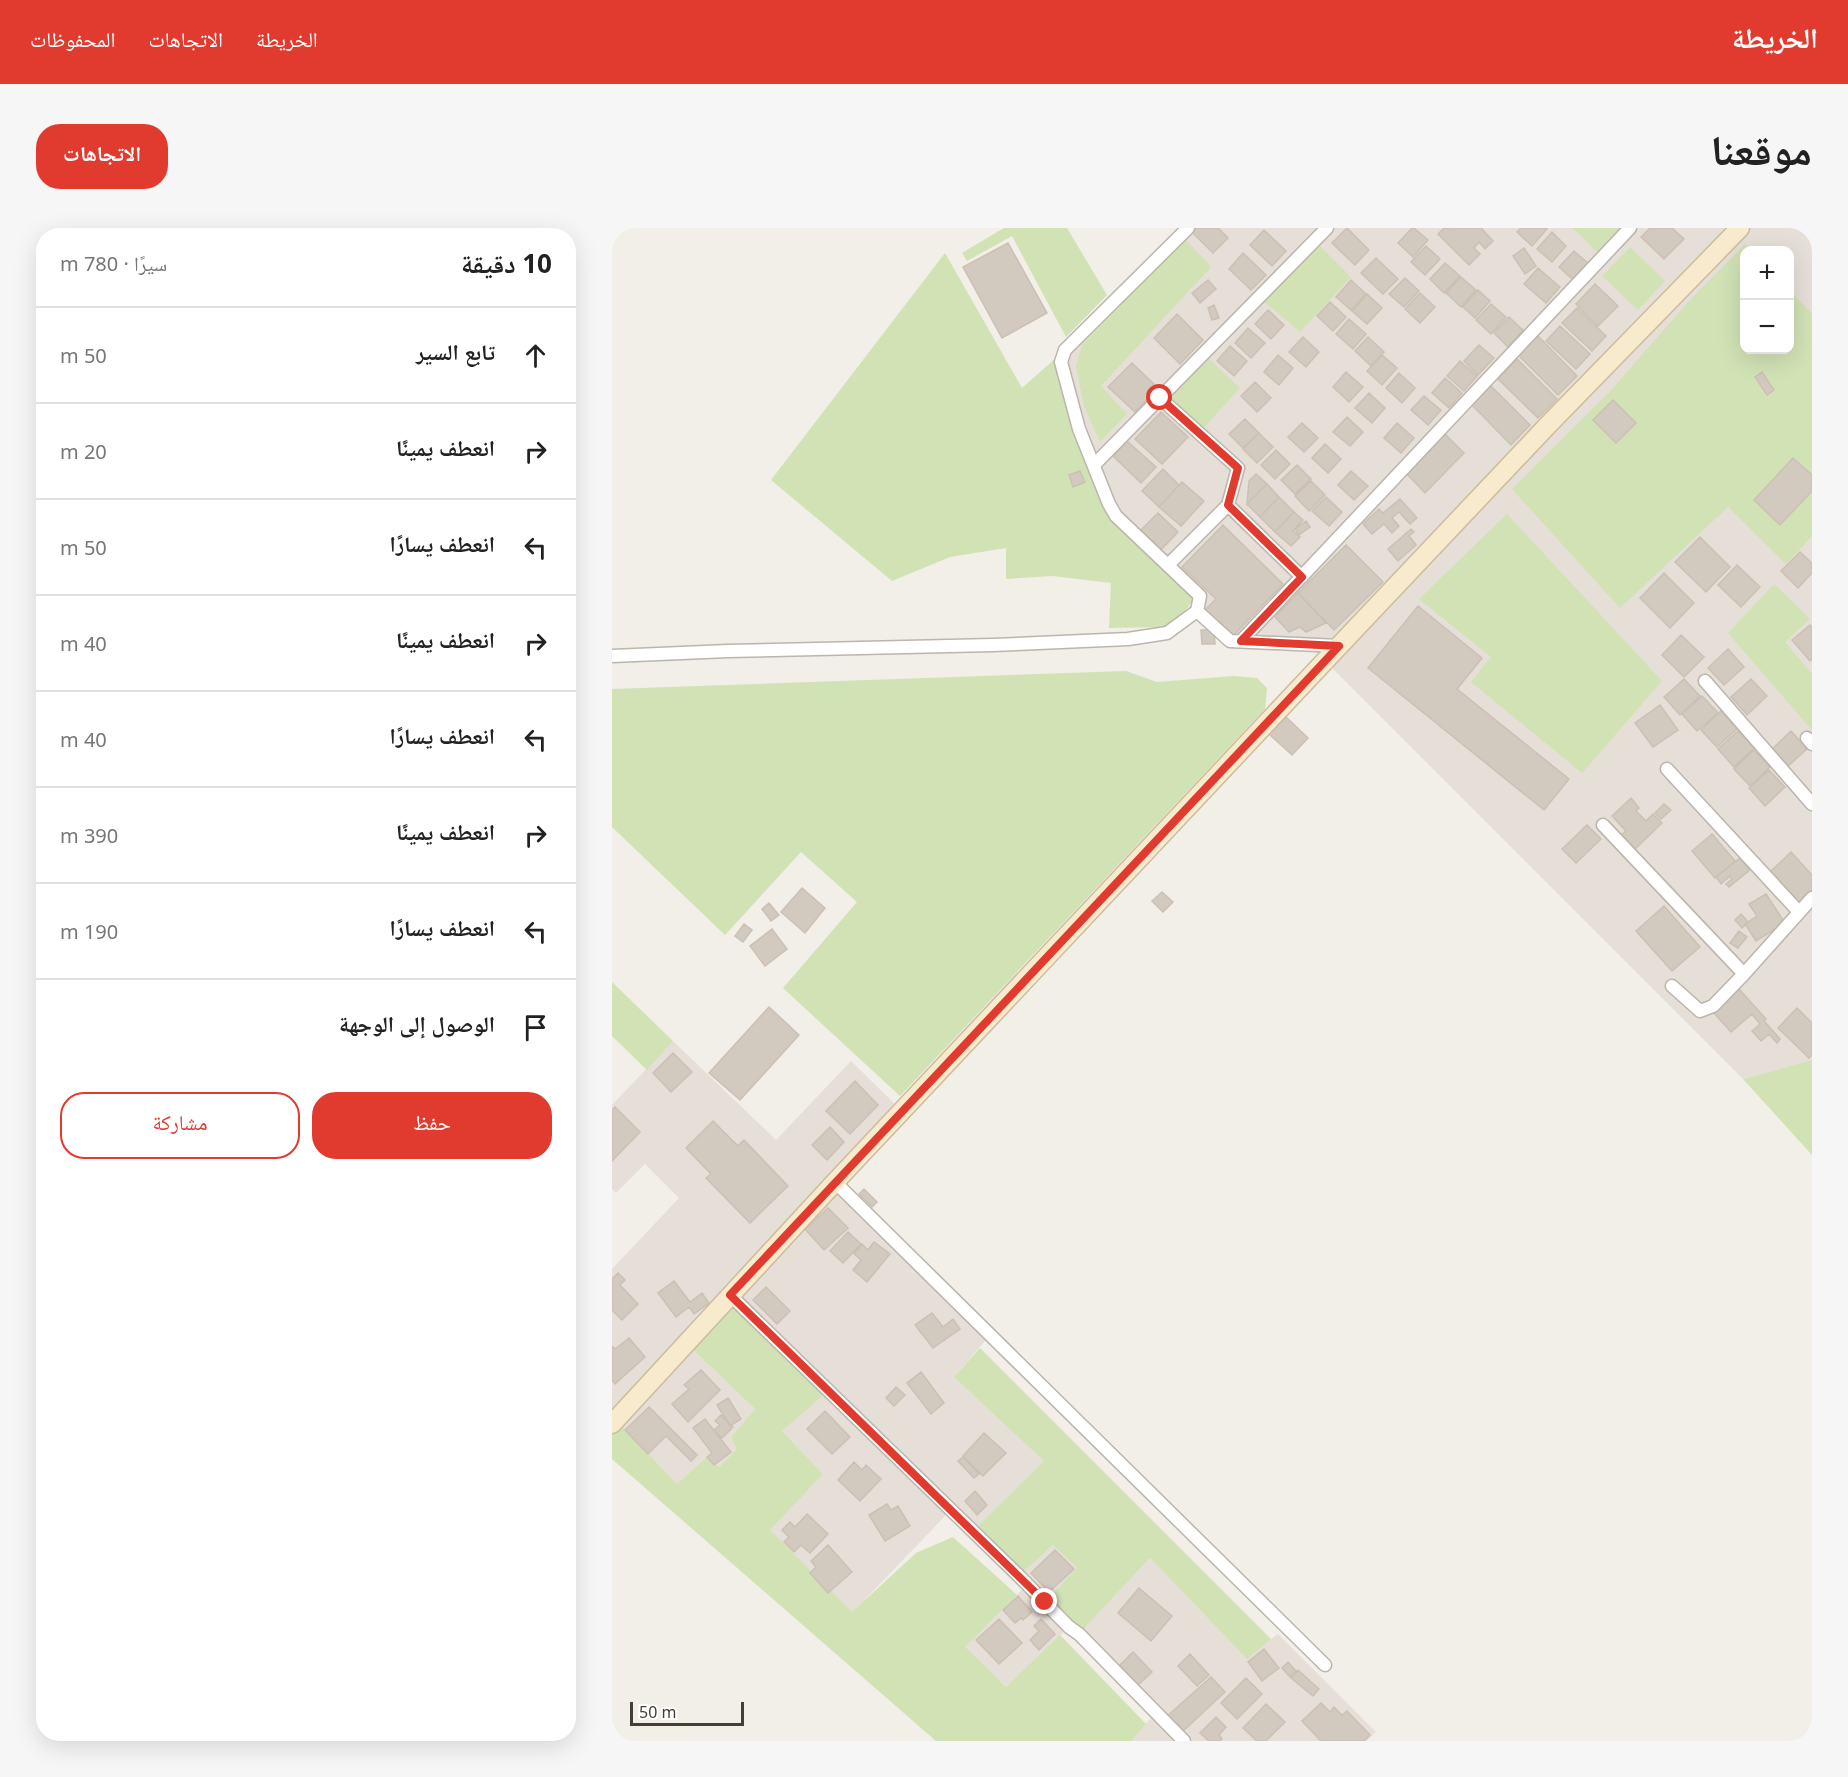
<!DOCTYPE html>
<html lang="ar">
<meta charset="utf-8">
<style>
body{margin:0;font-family:"Noto Sans","Noto Naskh Arabic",sans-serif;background:#f6f6f6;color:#222;direction:rtl}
.controls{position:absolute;right:18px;top:18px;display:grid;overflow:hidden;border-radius:12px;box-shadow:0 6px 24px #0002}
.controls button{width:54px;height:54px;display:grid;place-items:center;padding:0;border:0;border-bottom:2px solid #e0e0e0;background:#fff;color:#222;font:30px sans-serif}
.scale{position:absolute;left:18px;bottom:15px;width:114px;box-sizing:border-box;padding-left:6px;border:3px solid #443e37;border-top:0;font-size:16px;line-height:21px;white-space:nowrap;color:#443e37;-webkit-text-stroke:4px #fff;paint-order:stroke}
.stop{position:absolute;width:18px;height:18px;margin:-14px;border:4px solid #e13b30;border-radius:50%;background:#fff}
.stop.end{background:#e13b30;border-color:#fff;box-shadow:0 2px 6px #0008}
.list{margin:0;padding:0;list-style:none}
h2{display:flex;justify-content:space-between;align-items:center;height:78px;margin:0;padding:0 24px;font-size:26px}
h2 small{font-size:20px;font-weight:400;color:#767676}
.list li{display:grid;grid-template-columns:39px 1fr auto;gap:18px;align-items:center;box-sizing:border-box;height:96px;padding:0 24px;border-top:2px solid #e0e0e0}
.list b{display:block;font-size:22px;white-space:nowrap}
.list em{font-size:20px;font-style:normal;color:#767676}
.actions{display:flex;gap:12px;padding:18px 24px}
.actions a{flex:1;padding:14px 0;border:2px solid #e13b30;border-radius:24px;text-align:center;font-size:21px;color:#e13b30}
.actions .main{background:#e13b30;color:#fff}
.icon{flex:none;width:33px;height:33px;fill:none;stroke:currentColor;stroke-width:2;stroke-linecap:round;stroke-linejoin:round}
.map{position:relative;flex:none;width:1200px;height:1513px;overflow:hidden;direction:ltr;border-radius:24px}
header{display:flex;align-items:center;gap:36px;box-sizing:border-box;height:84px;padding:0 30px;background:#e13b30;color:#fff}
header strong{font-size:28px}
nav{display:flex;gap:33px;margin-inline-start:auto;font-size:21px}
.intro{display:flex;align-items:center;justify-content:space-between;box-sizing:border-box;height:144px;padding:0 36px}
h1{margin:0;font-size:42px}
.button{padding:15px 27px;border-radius:24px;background:#e13b30;color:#fff;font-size:21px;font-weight:700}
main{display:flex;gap:36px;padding:0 36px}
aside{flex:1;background:#fff;border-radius:24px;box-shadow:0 6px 24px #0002}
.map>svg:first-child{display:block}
.residential{fill:#e5dfd7;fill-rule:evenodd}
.green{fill:#d1e2b5}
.building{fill:#d2c9bf;stroke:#ccc0b3;stroke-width:1.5}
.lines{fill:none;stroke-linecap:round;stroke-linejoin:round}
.street-casing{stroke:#bcb5ac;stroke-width:15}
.secondary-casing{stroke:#ccbc9d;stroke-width:21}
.street{stroke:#fff;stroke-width:12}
.secondary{stroke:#f8eacc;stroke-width:18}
.route{stroke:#e13b30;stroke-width:8}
</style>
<header>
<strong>الخريطة</strong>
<nav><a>الخريطة</a><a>الاتجاهات</a><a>المحفوظات</a></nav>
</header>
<div class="intro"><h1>موقعنا</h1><a class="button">الاتجاهات</a></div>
<main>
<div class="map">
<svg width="1200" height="1513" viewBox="0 0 1200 1513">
<rect width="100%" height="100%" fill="#f2eee8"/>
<path class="residential" d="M576,0h624v832l-69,19 -413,-413 14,-15 -114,-10 -33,-30 3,-15 -84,-80 -55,-154zM1132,22h46v100h-46z
M61,813l103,99 75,-79 52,51 -68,71 155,152 -36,42 91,84 -73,71 -24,-19 -96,100 -83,-83 54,-56 -41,-43 45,-40 -141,-48 69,66 -24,28 7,12 -19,18 -11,-11 -31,28 -65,-68v-147l67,-71 -34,-34 -29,29 -4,-4v-84z
M441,1317l24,23 -8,59 -63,60 -42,-40 62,-61 -7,-10z
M538,1330l96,100 32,-24 98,98 -10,9h-235l25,-29 -77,-78z"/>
<path class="green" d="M392,0h63l40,67 -41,42 -54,-101 -45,25 -5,-8z
M961,0h52l-25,27z
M574,12l25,27 -110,119 26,28 -27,28 -16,-36 -8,-39 6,-22z
M703,13l36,36 -51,55 -41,-35z
M1133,16l6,6h-7v100h46v-59l22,23v222l-26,28 -58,-57 -108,101 -108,-119 99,-99 78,-89z
M1018,19l35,34 -27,29 -36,-34z
M333,25l77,135 43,-38 -4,12 48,142 59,61 25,35 -10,14 -19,13 -55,1 2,-45 -58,-7 -47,3v-31l-56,9 -58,24 -121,-101z
M592,126l36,34 -41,45 -39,-35z
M895,286l155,167 -80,92 -111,-91 20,-25 -72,-58z
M1162,356l36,35 -25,23 27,32v56l-84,-97z
M514,443l31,11 77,-6 23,2 10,10 -2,21 -365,387 -117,-108 74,-86 -56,-50 -76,83 -113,-108v-138z
M0,754l61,59 -26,29 -35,-34z
M1200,832v95l-69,-76z
M118,1067l98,96 -46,40 41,43 -53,56 82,82 64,-59 37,-16 64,58 -52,52 41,40 54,-52 86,89 -15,17h-195l-324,-282v-35l4,-4 61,64 31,-28 11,11 18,-18 -6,-12 24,-28 -69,-66z
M368,1120l291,291 -24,20 -97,-101 -71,76 -34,-32 32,-34 -24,-23 -34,31 -47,-44 72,-71 -90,-84z"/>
<path class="building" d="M582,0h24l10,10 -15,15 -22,-22z
M735,0l22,22 -14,15 -23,-22z
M800,0h2l14,12 -15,17 -15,-14z
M832,0h7l2,2 2,-2h26l12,13 -8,8 -6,-7 -5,6 6,6 -11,11 -31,-31z
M909,0h24l2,1 -15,17 -15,-14z
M1038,0h22l12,11 -20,20 -23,-22z
M652,2l22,21 -14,15 -22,-21z
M940,4l14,14 -14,16 -15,-13z
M396,15l39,70 -45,25 -39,-71z
M814,18l14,13 -15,16 -14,-13z
M912,20l12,18 -11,8 -12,-18z
M962,23l15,13 -15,17 -15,-14z
M631,25l23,22 -15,15 -22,-21z
M764,30l22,21 -15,15 -22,-21z
M833,35l15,13 -16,17 -14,-14z
M926,40l22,19 -14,16 -22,-19z
M849,49l15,13 -15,17 -15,-14z
M793,50l14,13 -15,16 -15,-13z
M596,52l8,9 -16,14 -8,-10z
M739,52l15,14 -15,16 -15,-13z
M983,56l23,22 -20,20 -22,-22z
M866,62l12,11 -15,17 -12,-11z
M808,65l15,14 -15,16 -15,-14z
M755,66l15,14 -15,16 -15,-13z
M718,74l16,15 -13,14 -16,-15z
M879,76l15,13 -15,17 -15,-14z
M602,77l5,13 -7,2 -4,-12z
M965,80l29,28 -14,15 -30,-28z
M656,82l16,15 -13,14 -16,-15z
M565,86l26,26 -23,24 -26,-26z
M897,89l14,13 -15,17 -14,-14z
M737,91l17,15 -13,15 -17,-15z
M948,98l30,28 -14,15 -30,-28z
M636,100l17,15 -14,15 -16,-15z
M926,108l39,40 -19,19 -40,-40z
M691,109l16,15 -13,15 -17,-15z
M756,109l16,15 -13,14 -16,-15z
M867,117l15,13 -16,17 -14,-14z
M618,118l17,15 -13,15 -17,-15z
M666,127l15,13 -14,17 -15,-13z
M770,127l15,13 -15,17 -15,-14z
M905,131l40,40 -19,19 -40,-39z
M848,133l17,15 -13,15 -17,-15z
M520,135l26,25 -23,24 -27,-25z
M734,144l17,15 -14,15 -16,-15z
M1150,144l12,18 -7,5 -12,-18z
M787,145l16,15 -13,15 -16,-15z
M833,150l17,15 -13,15 -17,-15z
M643,154l16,16 -14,14 -16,-16z
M879,158l39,39 -19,20 -39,-40z
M757,165l16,15 -13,15 -17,-15z
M812,168l17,14 -13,15 -17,-15z
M1001,172l23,23 -20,20 -23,-23z
M549,184l27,25 -26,27 -27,-25z
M735,189l16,15 -13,14 -17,-14z
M633,191l14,14 -16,15 -14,-14z
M690,195l16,15 -14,14 -16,-15z
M785,195l17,15 -13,15 -17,-15z
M647,205l14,14 -16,16 -14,-14z
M833,206l19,19 -39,40 -19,-20z
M515,213l29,26 -15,16 -28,-27z
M713,216l16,15 -13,14 -16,-15z
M664,222l14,14 -15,15 -14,-14z
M1181,230l19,17v16l-32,34 -26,-25z
M685,237l14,14 -16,15 -14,-14z
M551,241l16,16 -20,22 -17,-16z
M468,243l5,11 -12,5 -4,-12z
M739,243l17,15 -14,14 -16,-15z
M644,246l11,10 -20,20 2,-23z
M699,253l14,14 -16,16 -14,-15z
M570,254l22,19 -23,25 -22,-19z
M655,256l12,13 -19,20 -13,-13z
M667,269l15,15 -19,20 -15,-15z
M714,269l16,15 -13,14 -17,-15z
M788,271l17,19 -7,6 -11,-12 -7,6 7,8 -7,7 -8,-9 -12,10 -9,-10 16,-15 4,4z
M682,284l9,8 -10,11 7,6 -9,9 -16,-14z
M546,285l20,19 -20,21 -20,-20z
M694,293l4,6 -11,8 -4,-6z
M611,297l60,59 -51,53 -28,-26 12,-12 -34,-32z
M799,301l3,3 -5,4 7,9 -18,16 -10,-12z
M1088,309l30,30 -24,25 -31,-30z
M734,317l37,37 -49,48 -36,-37z
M1188,324l12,11v10l-14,15 -17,-17z
M1125,337l23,22 -19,20 -23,-22z
M1052,345l30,30 -24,25 -30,-30z
M686,365l28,30 -20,9 -6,-5 -11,5 -14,-15z
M806,378l64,52 -25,31 112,90 -25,31 -176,-142z
M1198,397l2,2v32l-2,2 -18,-21z
M589,402h13l1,14h-13z
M1069,407l23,22 -20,20 -22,-22z
M1116,421l16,18 -20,18 -16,-17z
M1072,451l16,17 -20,19 -16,-18z
M1139,451l16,17 -20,19 -16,-18z
M1090,468l16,17 -21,18 -15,-17z
M1048,477l18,25 -25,17 -18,-24z
M1109,483l16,18 -20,18 -16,-17z
M673,488l23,22 -16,17 -23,-21z
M1126,503l16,17 -20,19 -16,-18z
M1179,503l16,18 -20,18 -16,-17z
M1142,522l16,17 -20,19 -16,-17z
M1157,542l16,17 -20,19 -16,-18z
M1019,570l8,10 -3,3 10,10 7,-7 9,9 -30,29 -14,-14 8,-7 -14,-15z
M1052,576l7,6 -10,9 -6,-6z
M975,597l14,14 -25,24 -14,-14z
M1100,606l23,27 -20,17 -23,-27z
M1179,624l21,23v16l-15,14 -29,-31z
M1128,630l10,12 -21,17 -3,-3 6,-5 -2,-3 -9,8 -5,-7z
M190,660l23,20 -20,25 -24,-21z
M550,664l11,10 -10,10 -11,-11z
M1154,666l19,29 -29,18 -11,-17 12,-8 -8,-12z
M157,675l10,12 -8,6 -9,-12z
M1052,678l36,41 -28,24 -36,-40z
M1129,686l7,8 -6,6 -7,-8z
M132,696l8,6 -9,12 -8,-6z
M160,701l15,20 -22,17 -15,-20z
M1127,703l8,6 -9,11 -8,-5z
M1127,761l27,30 -2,2 16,18 -3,4 -8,-9 -8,7 -9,-10 8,-7 -8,-10 -21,18 -18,-20z
M157,779l30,28 -59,65 -31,-27z
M1185,780l15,15v32l-3,3 -31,-30z
M61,825l19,19 -21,20 -18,-19z
M243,853l23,24 -28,29 -24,-23z
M3,879l25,25 -28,29v-51z
M101,893l25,25 6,-6 44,46 -38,37 -44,-45 5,-4 -25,-26z
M218,899l14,15 -17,18 -15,-15z
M252,961l13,13 -5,5 -13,-13z
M216,980l20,20 -24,22 -19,-21z
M236,1004l13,12 -18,19 -13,-12z
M262,1014l16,12 -23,28 -14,-12 8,-10 -7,-6 8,-10 6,6z
M6,1045l7,7 -5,5 18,19 -16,16 -10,-10v-31z
M62,1053l16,21 12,-9 7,10 -15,11 -5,-7 -13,10 -18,-24z
M154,1059l24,24 -13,13 -24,-24z
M320,1085l11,14 10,-8 7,10 -27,19 -18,-23z
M17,1110l16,19 -30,27 -3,-4v-34l3,3z
M89,1142l19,20 -32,32 -16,-18 17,-15 -5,-4z
M309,1144l23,31 -13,11 -24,-31z
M284,1159l9,8 -11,11 -8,-8z
M116,1170l13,21 -11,7 -13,-21z
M37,1179l48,48 -6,6 -25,-25 -18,18 -23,-24z
M213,1183l25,26 -18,17 -25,-25z
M109,1187l12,12 -11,11 -8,-8 6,-5 -5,-4z
M93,1191l26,33 -17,13 -7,-8 5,-4 -19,-25z
M372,1205l22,20 -23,23 -20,-20z
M351,1229l16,17 -5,4 -16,-17z
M242,1234l8,8 4,-5 15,14 -21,22 -22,-21z
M363,1263l12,14 -10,10 -12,-14z
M275,1276l4,6 7,-4 12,20 -25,15 -16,-26z
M195,1286l21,20 -18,19 -9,-8 -7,7 -10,-10 5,-5 -7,-7 8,-8 5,5z
M216,1317l24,27 -24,21 -18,-20 6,-6 -5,-6z
M443,1322l19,19 -25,23 -18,-19z
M527,1360l33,28 -21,25 -33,-28z
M406,1368l14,16 -9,8 -2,-2 -6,5 -12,-13z
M387,1391l23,24 -23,21 -23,-24z
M429,1391l14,15 -16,16 -9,-10 9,-9 -5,-5z
M652,1421l15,19 -17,13 -14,-19z
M521,1424l19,20 -14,13 -19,-19z
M578,1426l19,21 -12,11 -19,-20z
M676,1434l8,9 -6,6 -8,-9z
M686,1442l21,19 -6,7 -22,-18z
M599,1449l14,15 -45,42 -15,-16z
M634,1450l16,16 -25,25 -16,-16z
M709,1475l9,9 4,-5 8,8 5,-4 23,24 -6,6h-43l-19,-20z
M654,1476l19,18 -19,19h-9l-14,-13z
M604,1489l10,10 -7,8 3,4 -2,2h-11l-9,-8z"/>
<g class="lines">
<defs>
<path id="street" d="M576,0l-123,122 -4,12 18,67 30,75 7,12 84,80 -3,15 33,30 109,5
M548,170l78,70 -10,37 -60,60
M482,237l233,-237
M616,277l74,72
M629,413l389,-413
M0,428l116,-5 265,-6 135,-6 39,-6 30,-22
M1093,453l107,123
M1195,510l5,6
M1055,541l132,143
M991,597l141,149 68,-76
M1060,758l28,25 13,-5 31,-32
M223,954l490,483
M118,1067l289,281 50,51 10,7 105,107"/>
<path id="secondary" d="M0,1196l223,-242 504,-536 209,-221 192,-197"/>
</defs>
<use href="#street" class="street-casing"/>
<use href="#secondary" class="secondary-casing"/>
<use href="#street" class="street"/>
<use href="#secondary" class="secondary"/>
</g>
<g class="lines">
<path class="route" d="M433,1374l-315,-307 609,-649 -98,-5 61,-64 -74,-72 10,-37 -78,-70"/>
</g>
</svg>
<div class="controls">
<button>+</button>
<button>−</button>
</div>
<div class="scale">50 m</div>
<div class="stop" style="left:548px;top:170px"></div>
<div class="stop end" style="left:433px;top:1374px"></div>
</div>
<aside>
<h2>10 دقيقة<small>سيرًا · 780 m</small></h2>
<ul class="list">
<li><svg class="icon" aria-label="ahead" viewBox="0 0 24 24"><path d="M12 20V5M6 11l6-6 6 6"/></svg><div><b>تابع السير</b></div><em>50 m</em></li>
<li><svg class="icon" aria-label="right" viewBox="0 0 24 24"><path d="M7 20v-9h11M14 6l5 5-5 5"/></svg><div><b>انعطف يمينًا</b></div><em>20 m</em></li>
<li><svg class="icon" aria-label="left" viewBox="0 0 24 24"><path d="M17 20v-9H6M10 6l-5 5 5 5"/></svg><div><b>انعطف يسارًا</b></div><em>50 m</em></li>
<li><svg class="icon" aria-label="right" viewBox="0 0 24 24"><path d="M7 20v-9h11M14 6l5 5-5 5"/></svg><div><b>انعطف يمينًا</b></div><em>40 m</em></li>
<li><svg class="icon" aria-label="left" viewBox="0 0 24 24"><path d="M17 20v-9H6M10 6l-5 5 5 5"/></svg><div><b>انعطف يسارًا</b></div><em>40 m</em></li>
<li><svg class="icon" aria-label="right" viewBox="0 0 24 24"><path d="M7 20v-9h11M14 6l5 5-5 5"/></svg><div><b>انعطف يمينًا</b></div><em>390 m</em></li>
<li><svg class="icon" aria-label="left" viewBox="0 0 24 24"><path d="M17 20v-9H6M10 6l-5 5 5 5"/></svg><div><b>انعطف يسارًا</b></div><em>190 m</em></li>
<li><svg class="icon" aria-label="arrive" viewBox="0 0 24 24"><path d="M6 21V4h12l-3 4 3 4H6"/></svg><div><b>الوصول إلى الوجهة</b></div></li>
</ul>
<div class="actions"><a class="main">حفظ</a><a>مشاركة</a></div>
</aside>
</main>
